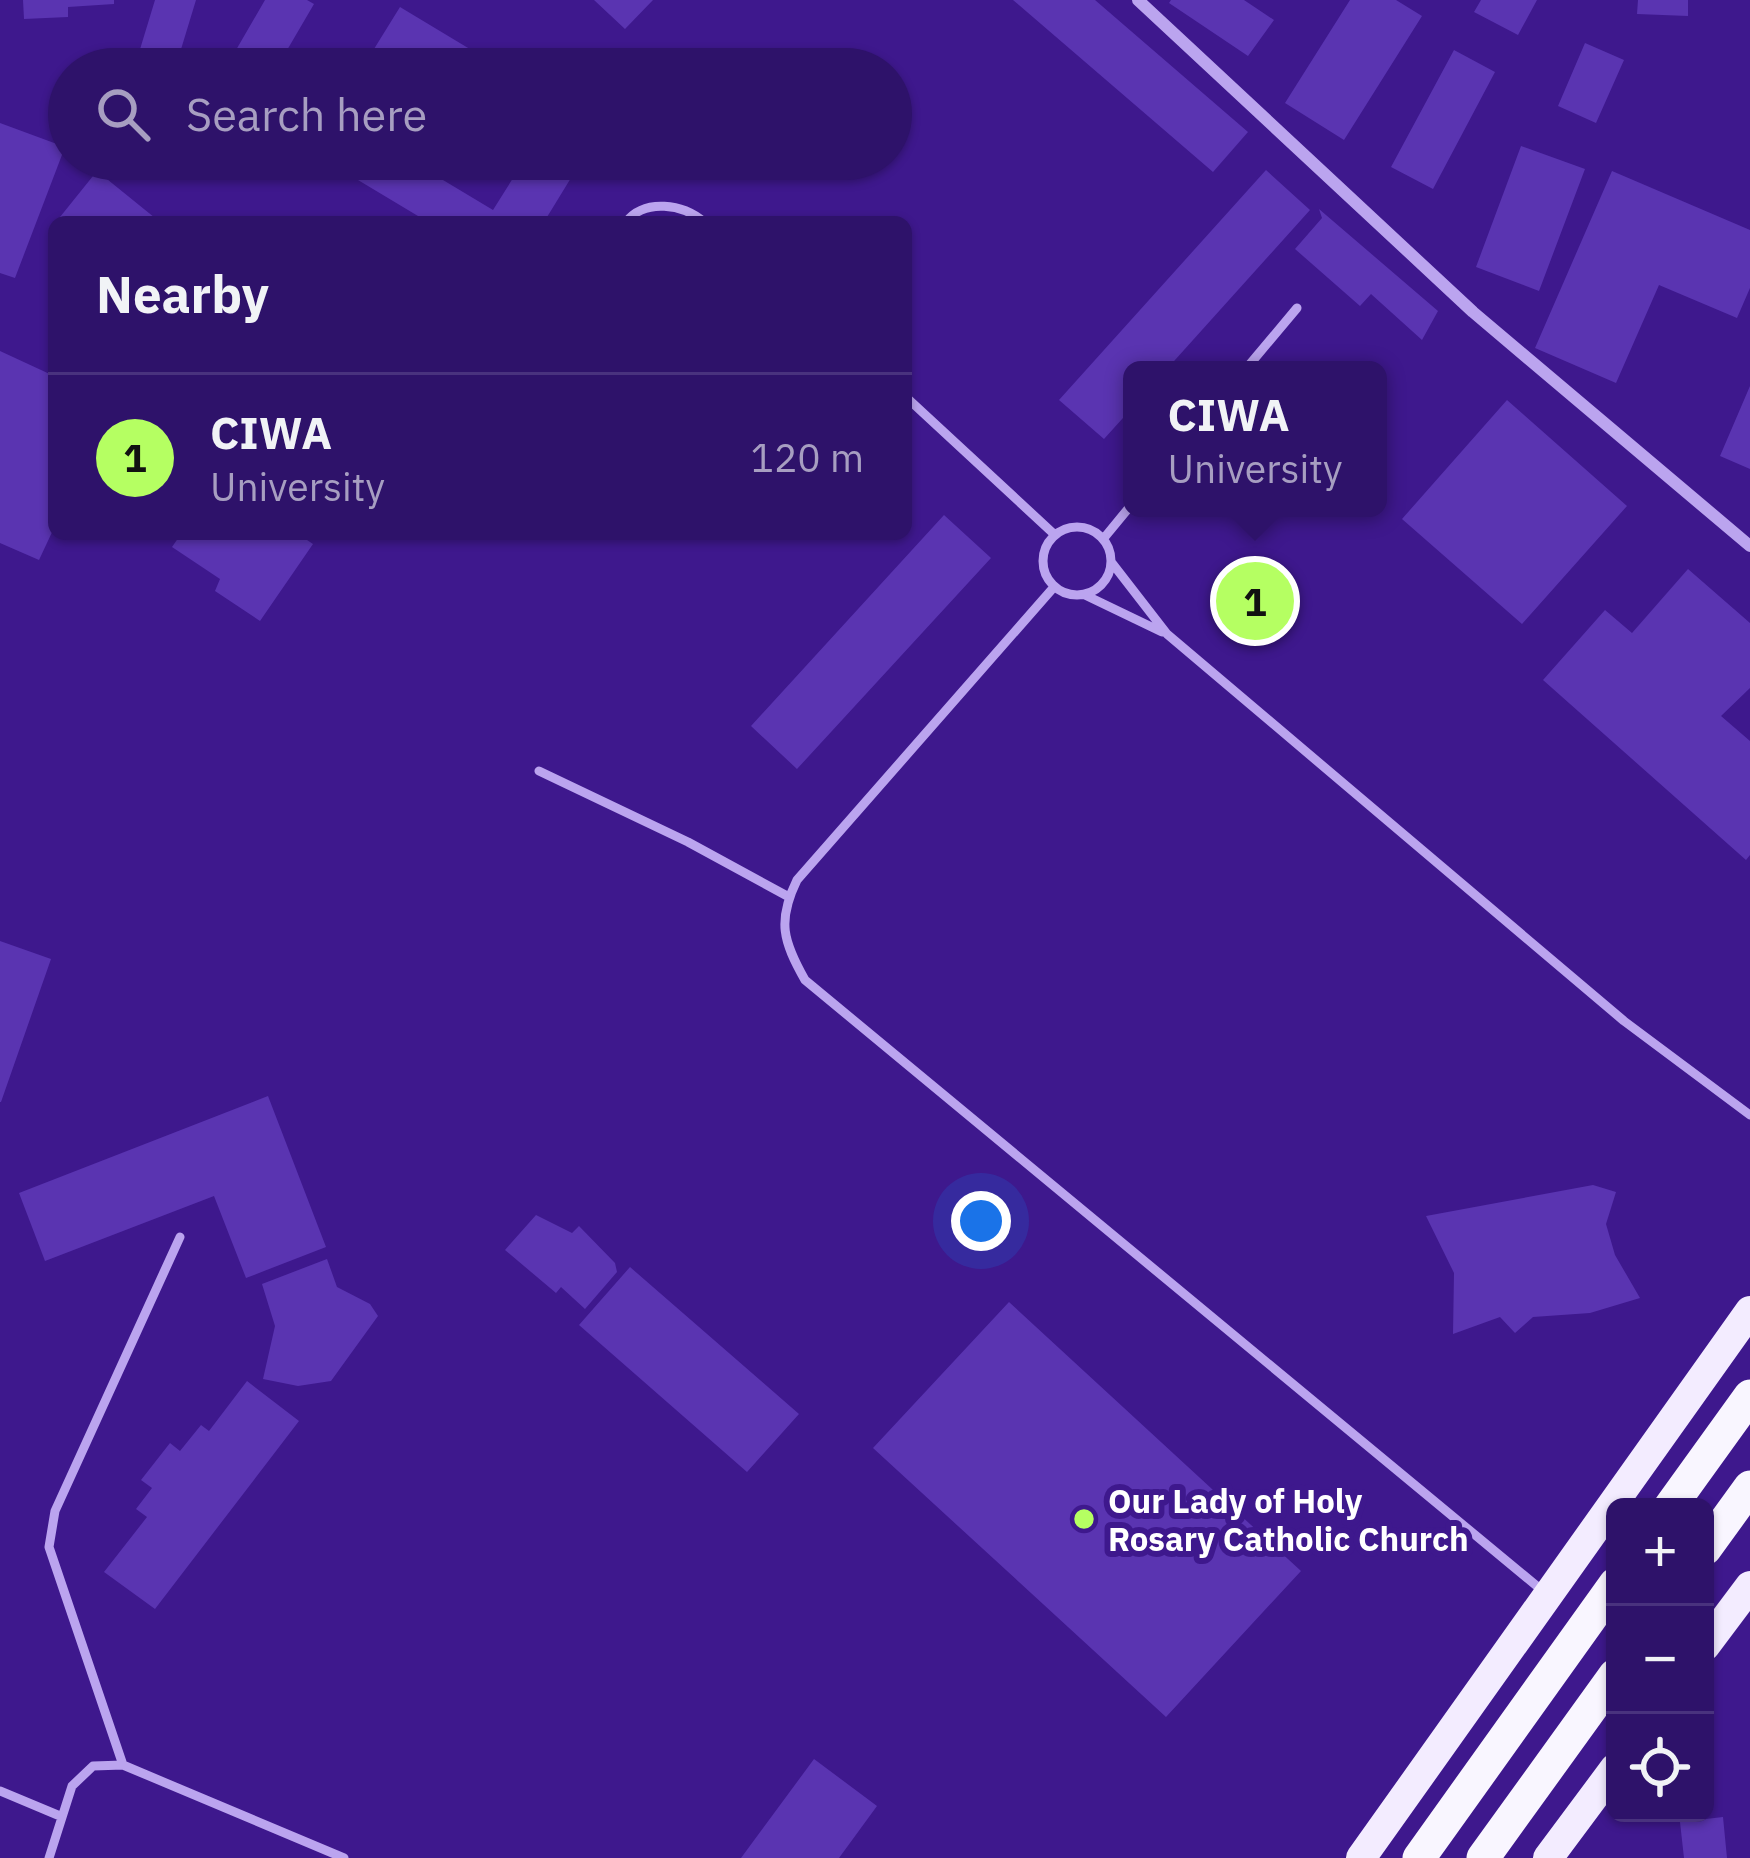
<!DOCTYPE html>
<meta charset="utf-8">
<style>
body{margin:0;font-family:"IBM Plex Sans",sans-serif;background:#3a2072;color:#f1f3f6}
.controls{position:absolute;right:36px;bottom:36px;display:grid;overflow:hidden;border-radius:18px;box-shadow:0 3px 9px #0004}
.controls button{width:108px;height:108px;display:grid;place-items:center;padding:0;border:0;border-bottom:3px solid #49327e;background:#2e126a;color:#f1f3f6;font:60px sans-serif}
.you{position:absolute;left:981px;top:1221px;width:42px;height:42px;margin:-30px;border:9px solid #fff;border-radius:50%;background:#1a73e8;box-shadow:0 0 0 18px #1a73e833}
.badge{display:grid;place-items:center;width:78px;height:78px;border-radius:50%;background:#b5ff62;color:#111;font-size:39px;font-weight:700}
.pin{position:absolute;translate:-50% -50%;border:6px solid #fff;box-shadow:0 3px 12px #0006}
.popup{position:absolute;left:1123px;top:361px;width:264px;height:156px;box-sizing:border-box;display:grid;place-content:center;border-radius:18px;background:#2e126a;filter:drop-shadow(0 3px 9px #0005);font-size:39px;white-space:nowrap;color:#a79ec1}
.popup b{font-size:45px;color:#f1f3f6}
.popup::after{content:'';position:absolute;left:50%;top:100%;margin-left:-24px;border:24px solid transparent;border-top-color:#2e126a}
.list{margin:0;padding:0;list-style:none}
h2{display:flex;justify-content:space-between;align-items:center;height:156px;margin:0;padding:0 48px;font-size:51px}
h2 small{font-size:39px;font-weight:400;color:#a79ec1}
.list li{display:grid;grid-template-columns:78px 1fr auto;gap:36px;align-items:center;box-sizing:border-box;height:168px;padding:0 48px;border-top:3px solid #49327e}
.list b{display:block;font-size:45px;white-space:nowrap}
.list p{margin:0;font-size:39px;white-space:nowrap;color:#a79ec1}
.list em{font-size:39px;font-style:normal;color:#a79ec1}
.icon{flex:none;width:66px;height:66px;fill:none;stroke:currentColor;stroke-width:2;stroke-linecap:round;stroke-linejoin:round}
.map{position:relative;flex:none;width:1750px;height:1858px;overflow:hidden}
.search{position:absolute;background:#2e126a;box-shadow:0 3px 9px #0004;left:48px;top:48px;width:864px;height:132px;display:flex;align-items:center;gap:30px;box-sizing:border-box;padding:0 42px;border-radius:66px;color:#a79ec1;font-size:45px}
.panel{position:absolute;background:#2e126a;box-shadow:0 3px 9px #0004;left:48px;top:216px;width:864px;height:324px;border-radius:18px}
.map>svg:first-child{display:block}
.building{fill:#5a34b1}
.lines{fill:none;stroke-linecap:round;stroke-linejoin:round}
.service{stroke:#bba4ef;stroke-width:9}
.minor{stroke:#bba4ef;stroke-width:12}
.primary{stroke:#f3ecff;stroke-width:30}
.trunk{stroke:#f9f6ff;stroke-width:33}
.poi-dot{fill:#b5ff62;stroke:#3e188d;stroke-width:4.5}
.labels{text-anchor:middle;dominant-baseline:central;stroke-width:12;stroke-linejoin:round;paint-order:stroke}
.poi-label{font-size:33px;font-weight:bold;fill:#fff;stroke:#3e188d;text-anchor:start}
</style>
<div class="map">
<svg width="1750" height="1858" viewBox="0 0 1750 1858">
<rect width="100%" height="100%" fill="#3e188d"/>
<path class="building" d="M23,0h91v4l-46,3v10l-44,2z
M155,0h41l-21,69h-41z
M265,0h42l7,4 -38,65h-51z
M594,0h59l-28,29z
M1013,0h82l153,132 -35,40z
M1171,0h73l30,20 -26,36 -79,-53z
M1350,0h46l26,16 -78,124 -59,-37z
M1481,0h56l-19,35 -44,-23z
M1638,0h50v16l-51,-2z
M400,7l103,62h-96l-33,-20z
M1585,43l39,17 -28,63 -38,-17z
M1454,50l41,22 -62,117 -42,-22z
M0,123l65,24 -50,131 -15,-5z
M1521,146l64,23 -46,122 -63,-24z
M323,159h85l85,51 32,-51h41l-4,7 12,7 -30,49h-116z
M1266,170l44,40 -144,160h-34v38l-28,31 -45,-39z
M97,171l63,51h-104z
M1612,171l138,59v58l-13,30 -78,-33 -43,98 -81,-35z
M1319,209l119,102 -16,29 -51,-46 -11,12 -65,-57 27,-31z
M0,351l54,25v152l-15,32 -39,-17z
M1750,386v83l-30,-13z
M1507,400l120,106 -105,118 -120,-105z
M944,515l47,43 -194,211 -46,-43z
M181,534h117l15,10 -53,77 -45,-30 5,-12 -48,-32z
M1688,569l62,54v65l-29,28 29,25v114l-4,5 -203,-180 62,-70 27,23z
M0,941l51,18 -50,143h-1z
M268,1096l58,151 -80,31 -32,-82 -169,65 -26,-68z
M1593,1185l23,7 -10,32 9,31 25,43 -50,15 -57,4 -18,16 -15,-16 -47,17 1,-61 -28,-57z
M536,1215l36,18 7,-7 36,37 2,9 -32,37 -24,-22 -5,6 -51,-43z
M327,1259l10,28 33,17 8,12 -47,65 -33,5 -35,-7 12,-53 -13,-42z
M630,1267l169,147 -52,58 -168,-147z
M1009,1302l292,269 -135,146 -293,-269z
M247,1381l52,40 -144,188 -51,-37 43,-55 -11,-8 16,-21 -11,-8 29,-37 10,8 21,-26 8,6z
M814,1759l63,47 -38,52h-98z
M1723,1817l4,41h-43l-4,-36z"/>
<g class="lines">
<path class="service" d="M626,222c19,-24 57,-18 78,0
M1245,370l52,-62
M906,397l149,138
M1043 561a34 34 0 1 1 68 0a34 34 0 1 1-68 0Z
M1104,538l28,-34
M1112,563l55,71 457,387 126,94
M1054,587l-257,293c-20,41 -14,61 8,100l739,612
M1085,595l77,37
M539,771l149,71 101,55
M123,1765l-74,-218 6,-36 125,-274
M0,1791l60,25
M49,1858l23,-72 21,-20 30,-1 221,93"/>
<path class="minor" d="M1138,0l335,312 277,234"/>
<path class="primary" d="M1705,1646l45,-60
M1361,1858l389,-547
M1548,1858l67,-90"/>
<path class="trunk" d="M1670,1507l80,-111
M1705,1549l45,-62
M1419,1858l196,-274
M1483,1858l132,-183"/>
</g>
<circle class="poi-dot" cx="1084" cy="1519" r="12"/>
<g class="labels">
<g class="poi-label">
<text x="1108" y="1500">Our Lady of Holy<tspan x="1108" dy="38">Rosary Catholic Church</tspan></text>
</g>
</g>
</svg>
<div class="controls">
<button>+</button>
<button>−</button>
<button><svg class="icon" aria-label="locate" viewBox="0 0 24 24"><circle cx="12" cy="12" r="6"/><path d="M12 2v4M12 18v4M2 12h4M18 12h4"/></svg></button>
</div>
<div class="you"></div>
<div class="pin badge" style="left:1255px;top:601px">1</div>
<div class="popup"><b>CIWA</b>University</div>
<div class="search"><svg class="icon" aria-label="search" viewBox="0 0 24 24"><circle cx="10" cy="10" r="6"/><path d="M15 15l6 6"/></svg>Search here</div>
<section class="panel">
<h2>Nearby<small></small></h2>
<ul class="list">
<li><span class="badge">1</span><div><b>CIWA</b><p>University</p></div><em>120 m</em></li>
</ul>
</section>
</div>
